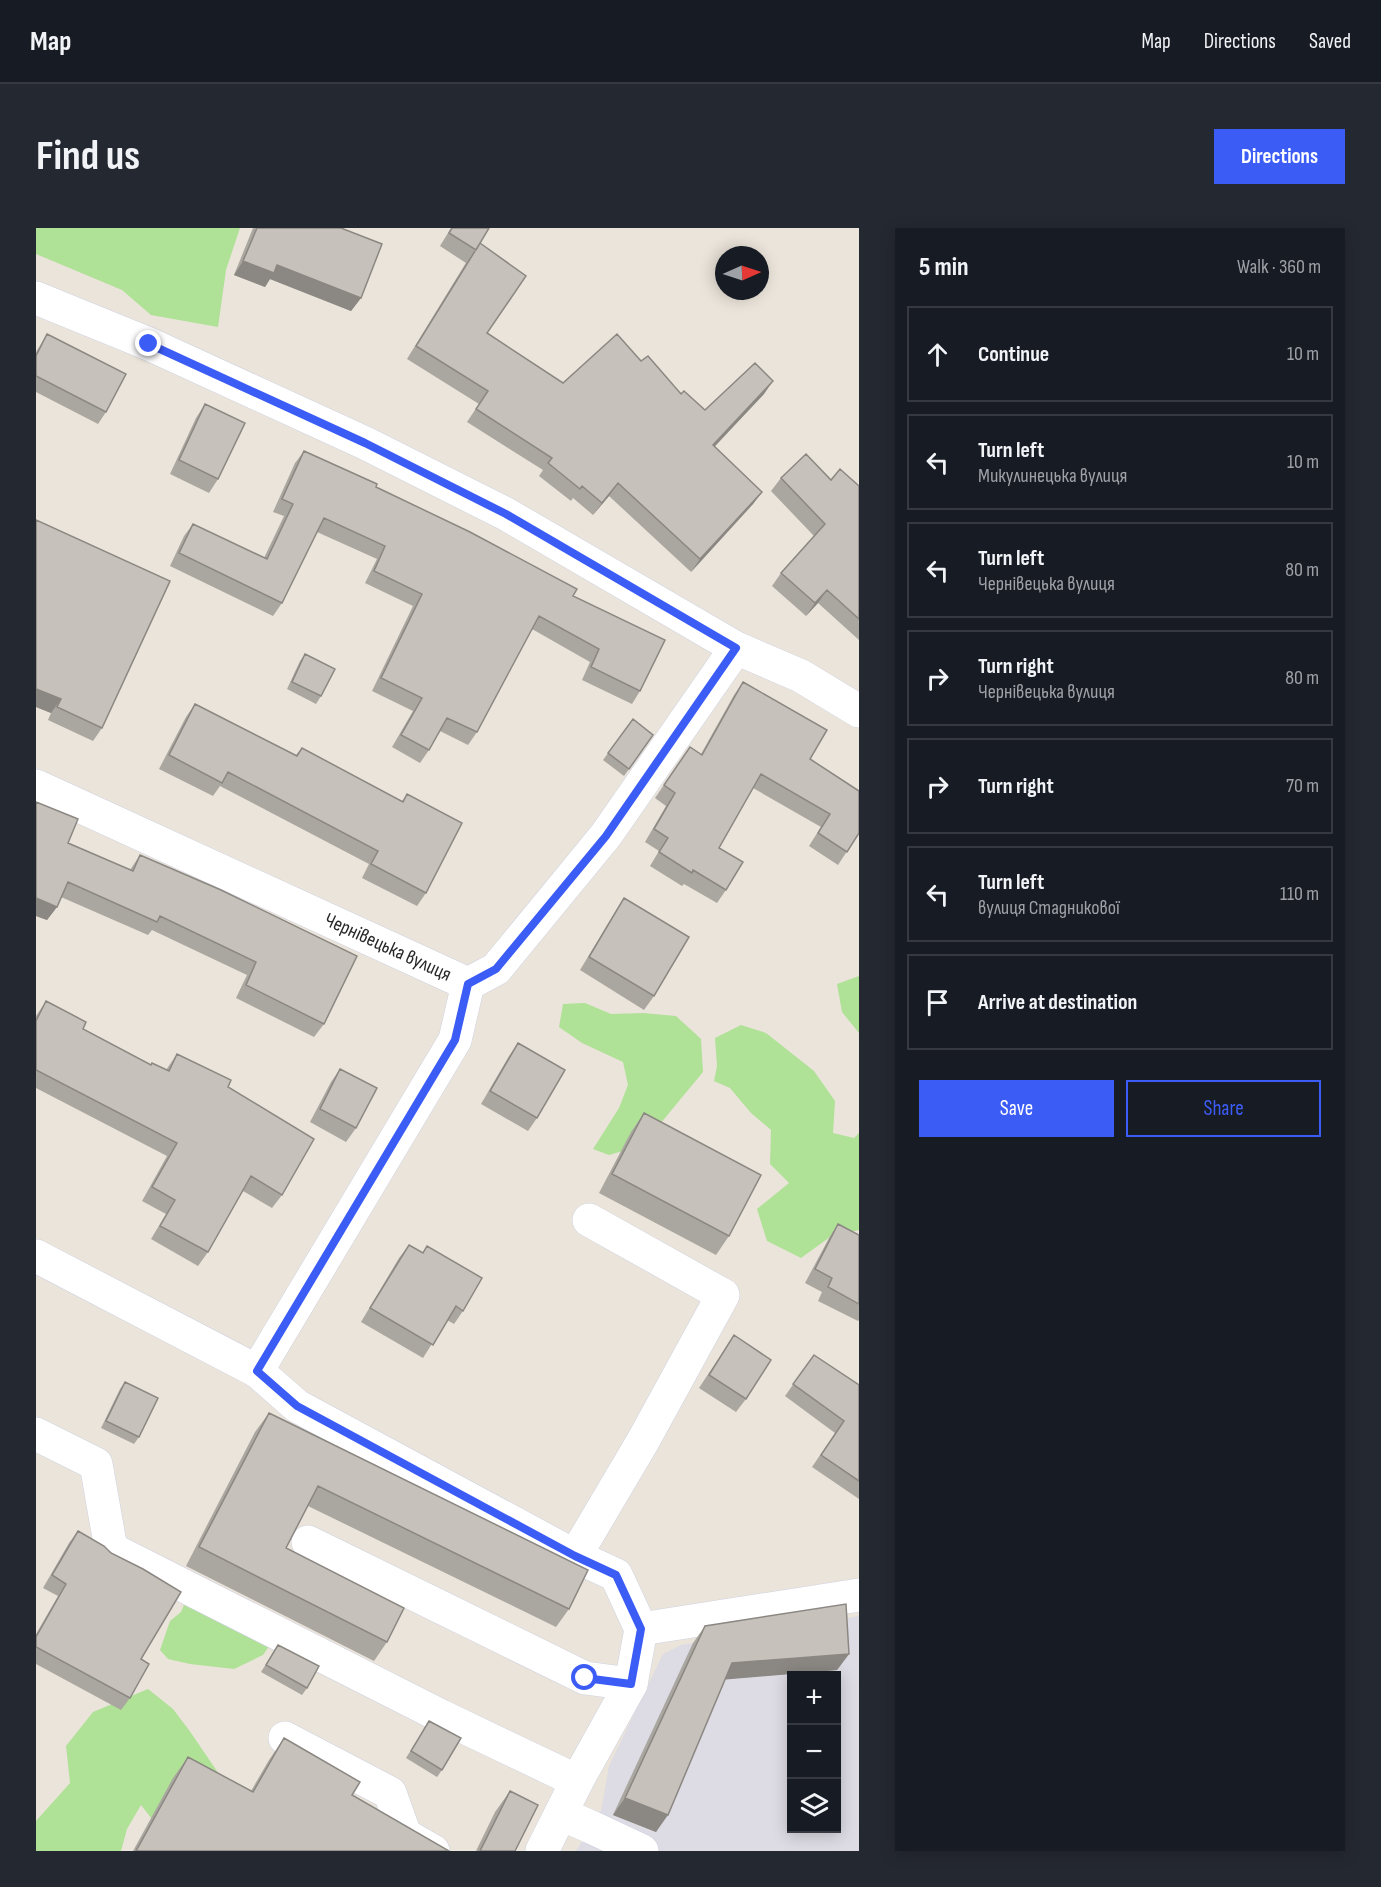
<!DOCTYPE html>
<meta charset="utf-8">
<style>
body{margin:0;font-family:"Sofia Sans Condensed",sans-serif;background:#242831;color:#f1f3f6}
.controls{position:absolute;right:18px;bottom:18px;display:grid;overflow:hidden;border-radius:0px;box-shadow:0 3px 15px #0003}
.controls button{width:54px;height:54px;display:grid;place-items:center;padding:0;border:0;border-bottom:2px solid #363941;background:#171b24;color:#f1f3f6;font:30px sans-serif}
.compass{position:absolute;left:679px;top:18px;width:54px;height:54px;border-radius:50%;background:#171b24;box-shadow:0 3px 15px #0003;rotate:87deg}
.stop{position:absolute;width:18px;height:18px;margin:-14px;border:4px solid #3c5cf6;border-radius:50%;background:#fff}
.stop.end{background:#3c5cf6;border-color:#fff;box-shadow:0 2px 6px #0008}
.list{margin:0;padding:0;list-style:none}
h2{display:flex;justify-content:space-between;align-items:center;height:78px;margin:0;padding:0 24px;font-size:26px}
h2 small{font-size:20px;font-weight:400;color:#9ea1a6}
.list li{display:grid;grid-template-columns:39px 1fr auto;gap:18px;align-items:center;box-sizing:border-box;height:96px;margin:0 12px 12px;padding:0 12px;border:2px solid #363941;border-radius:0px}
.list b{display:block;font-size:22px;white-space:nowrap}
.list p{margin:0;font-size:20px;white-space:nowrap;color:#9ea1a6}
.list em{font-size:20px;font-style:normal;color:#9ea1a6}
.actions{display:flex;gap:12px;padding:18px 24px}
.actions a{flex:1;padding:14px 0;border:2px solid #3c5cf6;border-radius:0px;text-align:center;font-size:21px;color:#3c5cf6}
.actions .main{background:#3c5cf6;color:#fff}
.icon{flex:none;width:33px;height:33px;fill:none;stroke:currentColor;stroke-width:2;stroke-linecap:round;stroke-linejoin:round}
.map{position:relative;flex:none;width:823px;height:1623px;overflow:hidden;border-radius:0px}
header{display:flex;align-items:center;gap:36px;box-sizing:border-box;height:84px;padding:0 30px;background:#171b24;border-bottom:2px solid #363941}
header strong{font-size:28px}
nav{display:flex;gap:33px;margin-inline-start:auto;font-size:21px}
.intro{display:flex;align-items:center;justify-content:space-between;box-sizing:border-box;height:144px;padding:0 36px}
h1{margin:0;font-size:42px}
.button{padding:15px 27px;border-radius:0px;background:#3c5cf6;color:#fff;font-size:21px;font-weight:700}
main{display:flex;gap:36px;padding:0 36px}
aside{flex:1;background:#171b24;border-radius:0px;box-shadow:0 3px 15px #0003}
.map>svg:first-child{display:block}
.industrial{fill:#dddbe3;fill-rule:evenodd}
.green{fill:#afe197}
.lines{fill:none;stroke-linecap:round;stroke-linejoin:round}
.minor-casing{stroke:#cfd2e1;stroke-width:34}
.minor{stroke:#fff;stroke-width:33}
.wall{fill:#aaa6a0}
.shaded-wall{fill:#8b8782}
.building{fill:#c6c1ba;stroke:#8b8782;stroke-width:1.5}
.route{stroke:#3c5cf6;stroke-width:8}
.labels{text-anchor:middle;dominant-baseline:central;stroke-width:4.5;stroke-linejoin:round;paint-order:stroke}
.street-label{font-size:20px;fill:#282828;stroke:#fff}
</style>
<header>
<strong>Map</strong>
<nav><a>Map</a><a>Directions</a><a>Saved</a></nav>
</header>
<div class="intro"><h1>Find us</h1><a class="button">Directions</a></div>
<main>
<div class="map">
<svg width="823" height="1623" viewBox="0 0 823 1623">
<rect width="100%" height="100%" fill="#ebe4da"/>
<path class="industrial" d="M823,1388v235h-283l25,-40 8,-45 54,-112 18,-9zM756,1448h44v152h-44z"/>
<path class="green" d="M0,0h204l-14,42 -8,57 -67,-12 -29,-25 -86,-36z
M823,748v57l-17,-21 -5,-28z
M549,775l26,11 32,-1 33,3 25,23 2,33 -48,58 -22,18 -24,7 -16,-6 26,-41 9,-23 -5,-23 -41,-19 -23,-16 4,-23z
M705,797l25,8 48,38 21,30 -2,32 21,5 5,-5v97l-29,7 -29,21 -34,-17 -10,-32 32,-26 -19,-19 1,-34 -20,-17 -21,-25 -16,-7 3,-15 -2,-28z
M150,1372l96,28 -19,27 -29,14 -44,-5 -22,-5 -8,-9 10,-29 11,-9z
M112,1461l25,20 16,21 32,47 -55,60 -25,-32 -14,24 -6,22h-85v-30l34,-38 -4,-37 27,-34z"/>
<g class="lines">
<defs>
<g id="minor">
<path d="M0,70l113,46 216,99 141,71 230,134 65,28 58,35"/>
<path id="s1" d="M0,558l432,198 -13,56 -198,331 -221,-115"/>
<path d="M432,756l28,-15 110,-134 130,-187"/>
<path d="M221,1143l40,35 278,150 41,19 25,54"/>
<path d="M0,1206l60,30 15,85 330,167 136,65"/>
<path d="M272,1314l277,136 46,6"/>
<path d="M539,1328l68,-115 80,-146 -134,-75"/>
<path d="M605,1401l218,-34"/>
<path d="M249,1510l105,55 15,42 28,16"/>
<path d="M525,1586l30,13 51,24"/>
<path d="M506,1623l35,-70 54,-97 10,-55"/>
</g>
</defs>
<use href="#minor" class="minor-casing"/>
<use href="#minor" class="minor"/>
</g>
<path class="wall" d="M217,0h88l20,70 -10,13 -81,-32 -5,8 -31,-12z
M415,0h38l-10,16 8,89 76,50 78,-22 40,33 24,16 59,-16 -50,52 48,46 -9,12 -62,68 -82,-76 -16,19 -20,-17 -2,3 -32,-25 4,-6 -76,-48 12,-18 -72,-45 60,-98 -1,2 -26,-17z
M11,106l59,78 -8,12 -62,-32v-40z
M169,176l13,75 -9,14 -39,-19 26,-56z
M268,223l72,36 197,109 67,95 -8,13 -50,-24 8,-18 -58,-33 -55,103 -9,13 -28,-14 -11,19 -9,13 -28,-16 21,-36 -41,-20 41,-85 -48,-23 12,-24 -60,-27 -35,71 -9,13 -103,-50 14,-30 9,-12 71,34 20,-42 -11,-4 22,-49z
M745,250l50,2 28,6v154l-41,-37 -12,13 -34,-30 9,-13 33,-37 -43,-45z
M0,292l66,208 -9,13 -45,-21 3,-7 -15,-6z
M269,426l16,42 -5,8 -29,-15 13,-28z
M707,454l67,77 49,74 -21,32 -29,-19 12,-19 -68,-39 -34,60 7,42 -9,13 -33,-19 -2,2 -32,-20 9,-15 -14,-9 21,-36 -11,-8 35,-51 11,7 33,-59z
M159,476l101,51 6,-7 100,53 5,-7 19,99 -9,13 -55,-28 7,-14 -149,-78 -7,10 -54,-27 27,-52z
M597,491l20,16 -29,41 -21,-16z
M0,574l32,41 62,27 10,-15 184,169 -10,13 -78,-39 11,-23 -95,-45 -4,5 -87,-38 -4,10 -10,13 -11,-4z
M588,670l30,98 -10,14 -64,-40 35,-58z
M10,773l37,28 68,36 15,5 11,-16 51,33 54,108 -10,13 -29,-17 -35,61 -10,14 -47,-27 15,-25 -24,-13 25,-45 -131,-68v-72z
M482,815l19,75 -9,13 -47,-27 28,-48z
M304,841l16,59 -10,14 -36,-20 21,-40z
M608,885l85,123 -13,19 -117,-62 32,-61z
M802,996l21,11v85l-1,1 -40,-20 4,-9 -17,-9 24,-45z
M373,1017l13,8 5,-7 36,65 -9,13 -7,-4 -24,38 -62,-36 38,-64z
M698,1107l12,64 -10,13 -37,-24z
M778,1127l45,30v114l-47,-32 23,-34 -50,-37z
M89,1154l14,55 -5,7 -33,-16 19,-39z
M233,1185l300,196 -13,18 -248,-121 -22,42 101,94 -13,19 -188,-95 69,-134z
M42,1303l63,128 -11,39 -9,12 -85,-46v-30l22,-38 -15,-8 26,-45z
M669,1398l144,28 -12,16 -112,9 -69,153 -43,-17 80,-172z
M242,1417l29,43 -5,7 -41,-23z
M393,1493l13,49 -5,7 -31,-19z
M248,1510l68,57 97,56h-316l40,-73 15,-21 63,34 18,-31z
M474,1563l5,60h-39l19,-39z"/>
<path class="shaded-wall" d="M207,33l34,4 84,33 -10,13 -81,-32 -5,8 -31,-12z
M737,153l-9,13 -60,64 9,-13z
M582,255l-9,13 -16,19 9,-12z
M726,264l-9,12 -62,68 9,-13z
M791,362l-9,13 -12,13 9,-13z
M0,461l25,10 -10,14 -15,-6z
M0,670l21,9 -10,13 -11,-4z
M813,1426l-12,16 -117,10 12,-17z
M589,1570l43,17 -12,17 -43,-17z"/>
<path class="building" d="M221,0h84l41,16 -21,54 -84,-33 -3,8 -31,-12z
M416,0h37l-13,22 -27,-17z
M444,15l46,33 -39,57 76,50 54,-49 24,27 7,-5 33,38 3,-3 21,19 50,-47 18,18 -60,64 49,47 -62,67 -82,-76 -16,20 -20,-17 -2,3 -32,-26 4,-5 -76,-49 12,-18 -72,-45z
M11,106l79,40 -20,38 -70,-36v-20z
M169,176l40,19 -27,56 -39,-19z
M268,223l73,33 -1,3 94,45 107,57 -4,7 92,44 -25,51 -49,-24 8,-18 -60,-33 -62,116 -30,-14 -18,32 -28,-15 21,-37 -41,-20 41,-84 -48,-23 11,-25 -61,-28 -42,85 -103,-50 14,-29 74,35 26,-55 -11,-5z
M770,226l25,26 9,-11 19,17v133l-32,-29 -12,13 -34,-30 44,-49 -44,-46z
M0,292l134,61 -68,147 -45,-21 4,-8 -25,-10z
M269,426l30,15 -14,27 -29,-14z
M707,454l84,48 -17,29 49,32v42l-12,19 -29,-19 12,-19 -69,-40 -42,74 24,14 -17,28 -33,-20 -1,3 -33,-21 9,-14 -14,-9 21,-36 -11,-8 26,-38 12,8z
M159,476l102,52 5,-8 101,54 4,-8 55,29 -36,70 -55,-29 7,-13 -150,-79 -6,11 -53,-28z
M597,491l20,16 -24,34 -21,-16z
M0,574l42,17 -10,24 65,28 7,-16 81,35 136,66 -33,68 -78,-39 10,-23 -96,-46 -3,6 -89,-40 -11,25 -21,-9z
M588,670l65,39 -35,59 -65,-39z
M10,773l40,21 -3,7 68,36 1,-2 17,8 8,-17 54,26 -3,7 86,52 -32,56 -31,-19 -43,76 -48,-26 15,-26 -23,-13 25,-44 -141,-73v-49z
M482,815l47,27 -28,48 -47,-27z
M304,841l37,19 -21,40 -36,-19z
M608,885l117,62 -32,61 -117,-62z
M802,996l21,11v69l-31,-17 4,-9 -17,-9z
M373,1017l14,8 4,-7 55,32 -19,33 -7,-5 -23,39 -63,-37z
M698,1107l37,25 -25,39 -37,-24z
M778,1127l45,30v96l-38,-26 23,-34 -51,-37z
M89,1154l33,16 -19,39 -33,-16z
M233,1185l319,157 -19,39 -251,-123 -32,62 118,60 -17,34 -188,-95z
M42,1303l26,15 7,7 32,16 38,23 -40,67 8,5 -19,34 -94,-51v-10l30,-53 -14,-9z
M810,1376l3,50 -117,9 -64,152 -43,-17 80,-172z
M242,1417l41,21 -12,22 -41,-23z
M393,1493l32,17 -19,32 -31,-19z
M248,1510l76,44 -8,13 97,56h-313l52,-94 65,35z
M474,1563l28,14 -23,46h-35z"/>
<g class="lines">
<path class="route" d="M113,116l216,99 141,71 230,134 -130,188 -110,133 -28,15 -13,56 -198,331 40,35 278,150 41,19 25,54 -10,55 -46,-6"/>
</g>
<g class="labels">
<g class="street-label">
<text stroke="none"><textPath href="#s1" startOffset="387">Чернівецька вулиця</textPath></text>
</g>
</g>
</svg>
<div class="controls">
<button>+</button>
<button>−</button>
<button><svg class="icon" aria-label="layers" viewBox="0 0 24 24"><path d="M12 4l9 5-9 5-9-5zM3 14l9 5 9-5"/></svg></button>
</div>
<svg class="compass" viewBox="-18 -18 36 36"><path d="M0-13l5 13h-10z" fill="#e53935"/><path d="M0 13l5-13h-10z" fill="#9ea1a6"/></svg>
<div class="stop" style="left:549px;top:1450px"></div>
<div class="stop end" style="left:113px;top:116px"></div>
</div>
<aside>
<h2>5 min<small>Walk · 360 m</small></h2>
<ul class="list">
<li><svg class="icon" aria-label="ahead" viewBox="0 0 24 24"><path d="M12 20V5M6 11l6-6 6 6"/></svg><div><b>Continue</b></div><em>10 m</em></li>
<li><svg class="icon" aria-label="left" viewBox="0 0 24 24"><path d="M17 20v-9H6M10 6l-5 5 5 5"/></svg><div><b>Turn left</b><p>Микулинецька вулиця</p></div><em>10 m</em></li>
<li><svg class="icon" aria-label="left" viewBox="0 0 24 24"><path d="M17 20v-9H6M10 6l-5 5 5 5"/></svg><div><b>Turn left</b><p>Чернівецька вулиця</p></div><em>80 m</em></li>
<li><svg class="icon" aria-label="right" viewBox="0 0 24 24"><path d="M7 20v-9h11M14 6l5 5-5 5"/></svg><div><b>Turn right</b><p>Чернівецька вулиця</p></div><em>80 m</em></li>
<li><svg class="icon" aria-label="right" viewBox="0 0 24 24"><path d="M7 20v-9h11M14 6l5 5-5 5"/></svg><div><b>Turn right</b></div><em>70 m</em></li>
<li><svg class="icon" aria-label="left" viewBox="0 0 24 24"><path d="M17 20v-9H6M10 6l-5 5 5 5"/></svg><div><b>Turn left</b><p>вулиця Стадникової</p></div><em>110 m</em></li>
<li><svg class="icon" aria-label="arrive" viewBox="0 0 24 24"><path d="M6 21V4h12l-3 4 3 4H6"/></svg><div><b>Arrive at destination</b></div></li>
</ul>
<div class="actions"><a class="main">Save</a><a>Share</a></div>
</aside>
</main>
